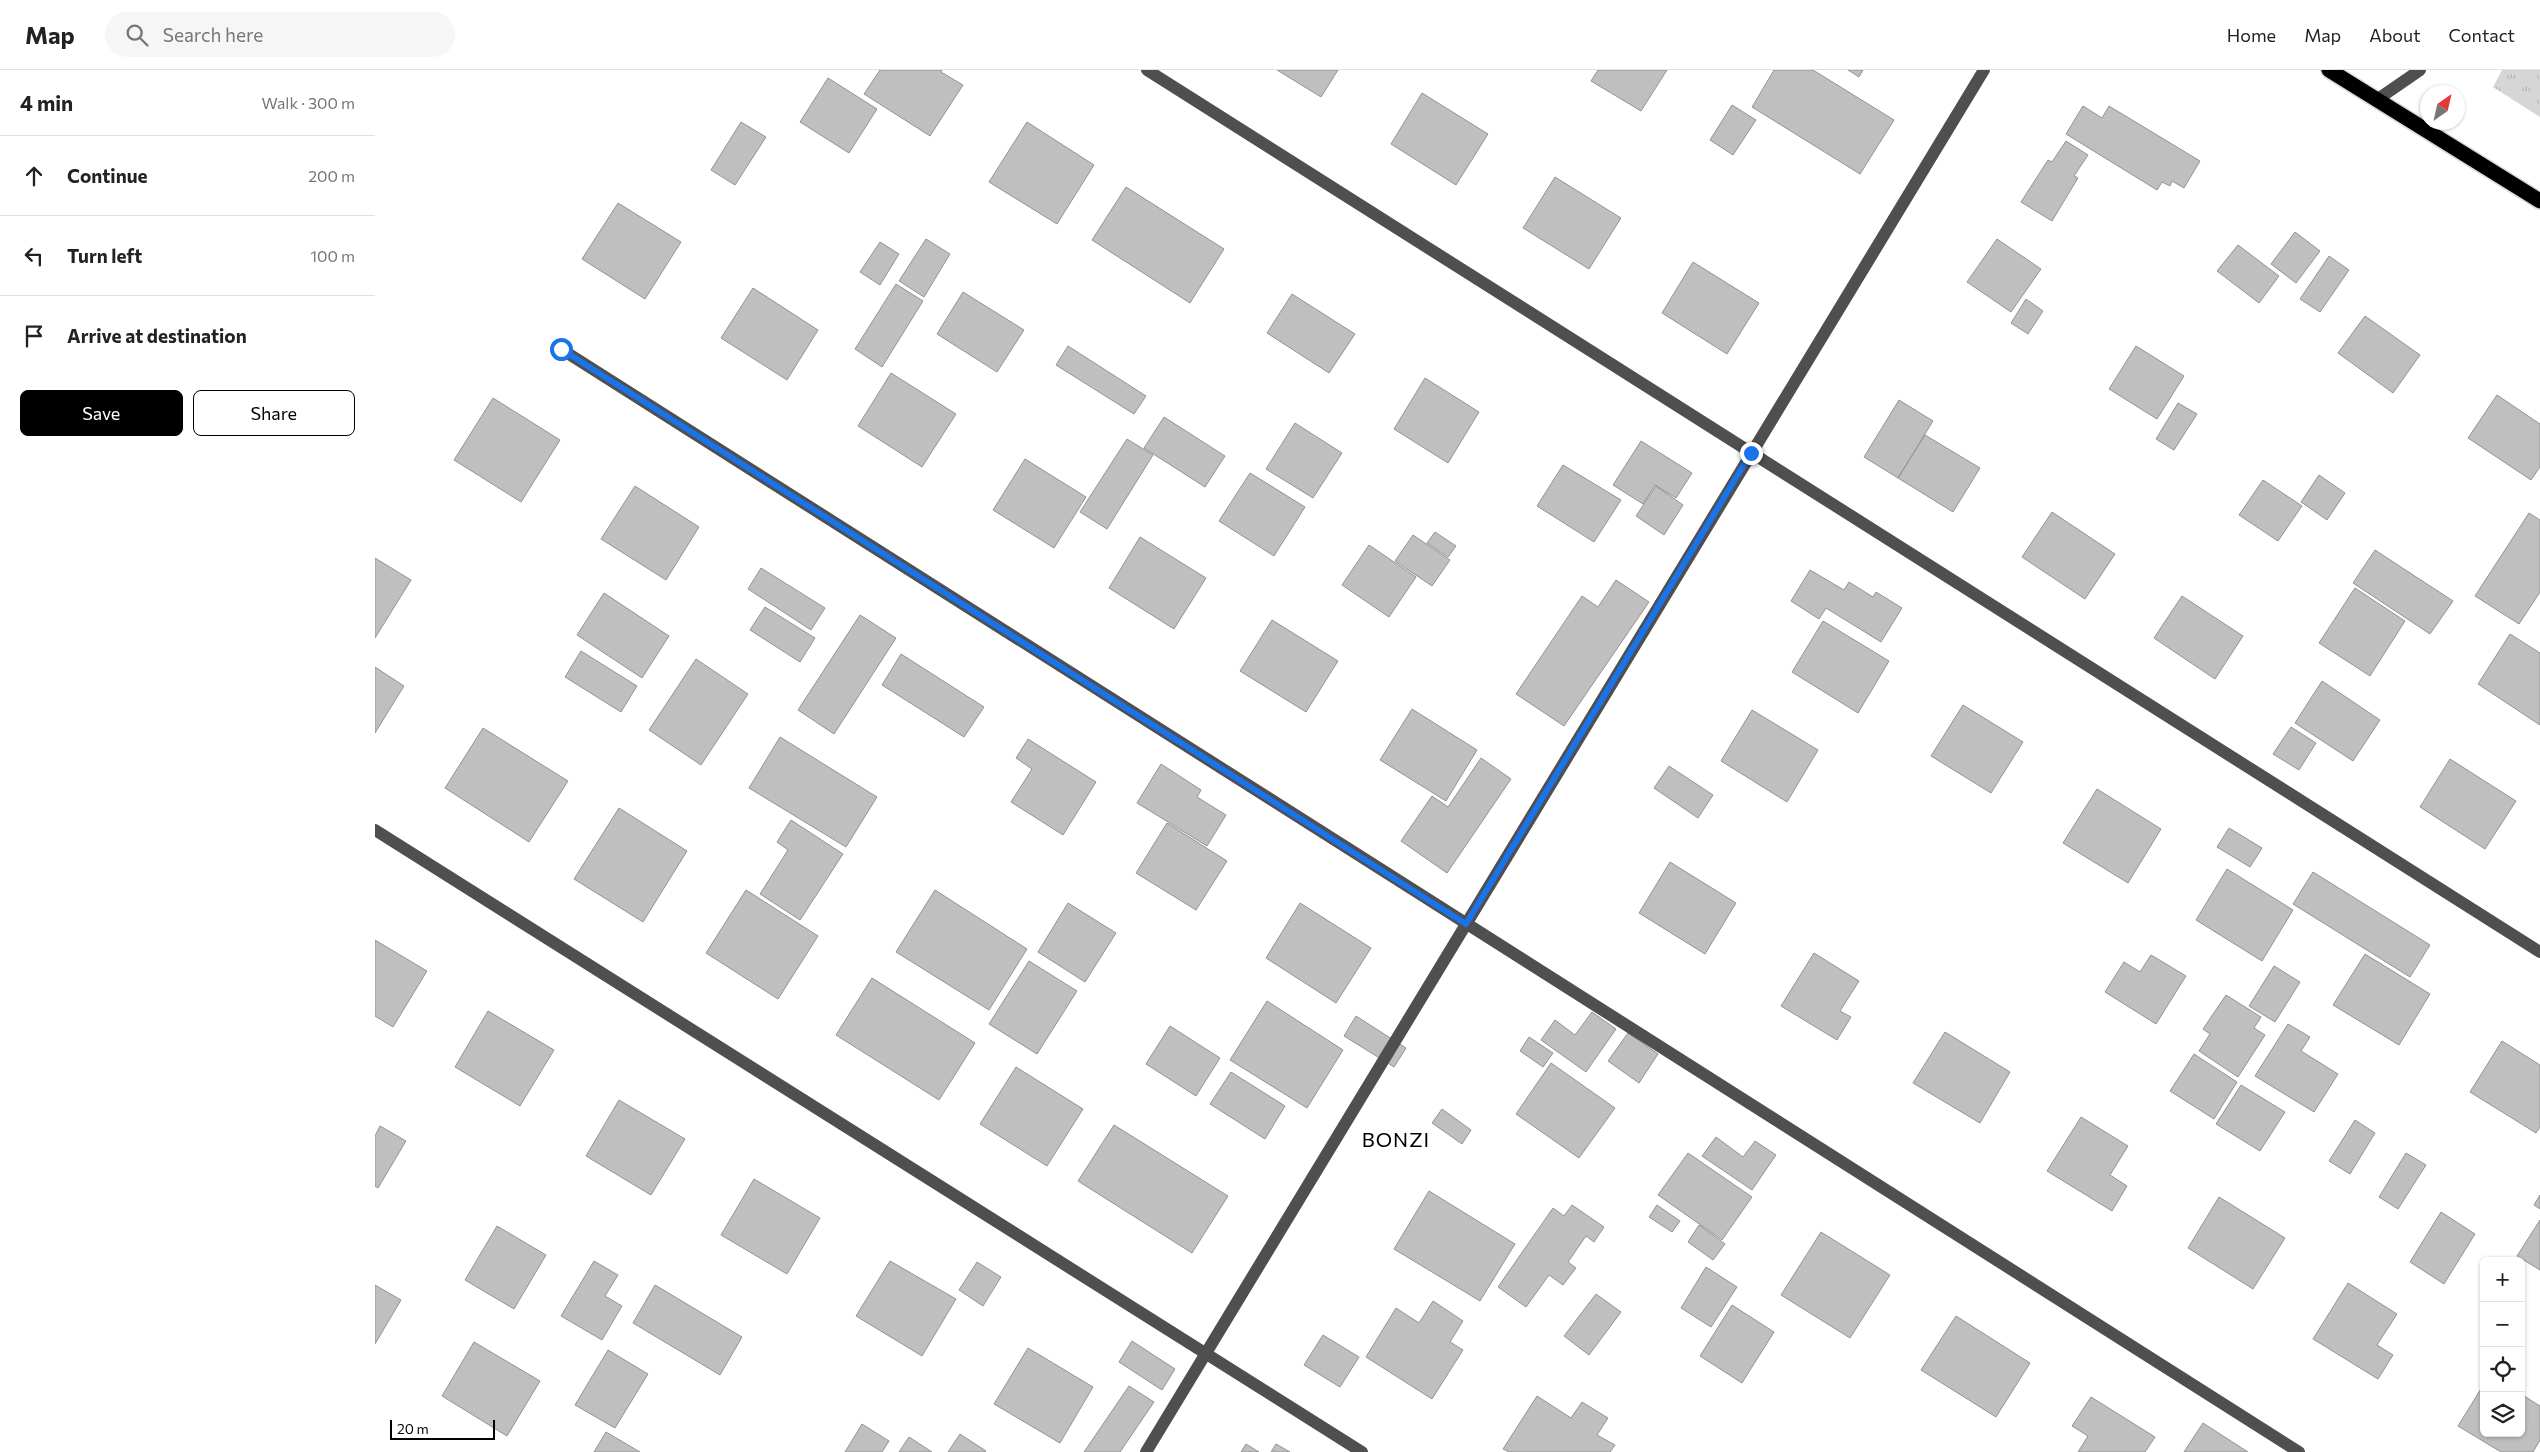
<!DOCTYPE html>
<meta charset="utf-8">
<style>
body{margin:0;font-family:Commissioner,sans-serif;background:#f6f6f6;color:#222}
.controls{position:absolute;right:15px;bottom:15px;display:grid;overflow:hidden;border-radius:8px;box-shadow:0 1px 4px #0004}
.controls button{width:45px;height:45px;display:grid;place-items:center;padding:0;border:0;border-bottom:1px solid #e0e0e0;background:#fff;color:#222;font:25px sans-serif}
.compass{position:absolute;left:2045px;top:15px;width:45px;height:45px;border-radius:50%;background:#fff;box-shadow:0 1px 4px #0004;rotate:34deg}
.scale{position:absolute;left:15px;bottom:12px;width:105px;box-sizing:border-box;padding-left:5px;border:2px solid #000;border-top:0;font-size:14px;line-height:18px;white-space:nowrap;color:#000;-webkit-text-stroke:4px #fff;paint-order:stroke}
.stop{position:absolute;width:15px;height:15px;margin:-11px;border:4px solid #1a73e8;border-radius:50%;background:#fff}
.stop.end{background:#1a73e8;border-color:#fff;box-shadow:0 1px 5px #0008}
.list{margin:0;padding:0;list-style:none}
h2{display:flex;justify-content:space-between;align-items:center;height:65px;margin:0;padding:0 20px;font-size:21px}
h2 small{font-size:16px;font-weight:400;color:#767676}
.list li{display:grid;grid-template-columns:32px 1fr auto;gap:15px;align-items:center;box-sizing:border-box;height:80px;padding:0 20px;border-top:1px solid #e0e0e0}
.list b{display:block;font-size:19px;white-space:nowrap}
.list em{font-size:16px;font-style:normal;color:#767676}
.actions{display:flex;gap:10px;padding:15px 20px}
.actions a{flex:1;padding:11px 0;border:1px solid #000;border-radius:8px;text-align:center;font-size:18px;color:#000}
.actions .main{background:#000;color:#fff}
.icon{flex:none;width:28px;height:28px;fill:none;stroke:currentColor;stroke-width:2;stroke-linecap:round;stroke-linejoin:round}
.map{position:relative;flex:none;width:2165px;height:1382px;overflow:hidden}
header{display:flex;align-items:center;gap:30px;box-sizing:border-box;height:70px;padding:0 25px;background:#fff;border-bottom:1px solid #e0e0e0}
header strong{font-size:24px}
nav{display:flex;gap:28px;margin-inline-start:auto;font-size:18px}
.search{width:350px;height:45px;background:#f6f6f6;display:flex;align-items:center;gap:12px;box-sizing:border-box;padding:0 18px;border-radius:28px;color:#767676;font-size:19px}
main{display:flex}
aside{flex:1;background:#fff}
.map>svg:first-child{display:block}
.grass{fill:url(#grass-tufts)}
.building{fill:#bfbfbf;stroke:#939393}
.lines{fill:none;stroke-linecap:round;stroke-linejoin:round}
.highway-casing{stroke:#dbdbdb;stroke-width:18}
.minor{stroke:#4f4f4f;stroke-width:12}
.highway{stroke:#000;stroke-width:15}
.route{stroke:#1a73e8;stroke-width:6}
.labels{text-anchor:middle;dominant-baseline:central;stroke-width:4;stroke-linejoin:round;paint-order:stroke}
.quarter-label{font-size:20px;letter-spacing:1px;fill:#000;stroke:#fff}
</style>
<header>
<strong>Map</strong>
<div class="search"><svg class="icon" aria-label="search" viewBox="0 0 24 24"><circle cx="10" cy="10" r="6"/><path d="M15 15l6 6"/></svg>Search here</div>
<nav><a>Home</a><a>Map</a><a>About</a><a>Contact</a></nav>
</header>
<main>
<aside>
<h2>4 min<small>Walk · 300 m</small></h2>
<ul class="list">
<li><svg class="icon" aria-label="ahead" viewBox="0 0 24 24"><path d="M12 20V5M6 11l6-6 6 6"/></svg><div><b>Continue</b></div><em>200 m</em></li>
<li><svg class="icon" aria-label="left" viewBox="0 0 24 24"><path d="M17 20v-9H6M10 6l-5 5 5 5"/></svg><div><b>Turn left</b></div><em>100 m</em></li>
<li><svg class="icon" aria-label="arrive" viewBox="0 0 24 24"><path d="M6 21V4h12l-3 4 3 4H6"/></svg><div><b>Arrive at destination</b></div></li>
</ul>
<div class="actions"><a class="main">Save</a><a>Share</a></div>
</aside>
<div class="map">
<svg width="2165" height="1382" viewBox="0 0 2165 1382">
<defs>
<pattern id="grass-tufts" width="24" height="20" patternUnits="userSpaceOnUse" patternTransform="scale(1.25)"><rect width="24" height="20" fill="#d6d6d6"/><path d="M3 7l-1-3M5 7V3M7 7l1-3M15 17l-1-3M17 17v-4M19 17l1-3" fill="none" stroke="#b6b6b6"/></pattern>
</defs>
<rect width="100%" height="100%" fill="#fff"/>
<path class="grass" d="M2127,0h38v47l-47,-30z"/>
<path class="building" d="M505,0h62l-1,2 22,13 -33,51 -66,-42z
M902,0h61l-17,27z
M1223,0h69l-26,41 -50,-30z
M1399,0h39l81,50 -34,54 -108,-67z
M1473,0h15l-4,7z
M453,8l49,31 -28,44 -49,-31z
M1047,23l66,41 -32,51 -65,-41z
M1357,35l24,15 -23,35 -23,-15z
M1708,36l19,12 7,-12 91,55 -16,27 -12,-7 -2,5 -8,-4 -5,8 -91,-56z
M366,52l25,15 -31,48 -24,-15z
M652,52l67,43 -37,59 -68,-42z
M1691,71l22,14 -14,21 4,2 -26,43 -31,-19 27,-42 4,2z
M1180,107l66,41 -32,51 -66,-41z
M751,117l98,62 -34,54 -98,-63z
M243,133l63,39 -36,57 -63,-40z
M1920,162l25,19 -24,32 -25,-19z
M551,169l24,15 -26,43 -25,-16z
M1622,169l44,30 -30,43 -44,-30z
M505,172l19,12 -19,31 -20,-13z
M1863,175l41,31 -20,27 -42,-32z
M1954,186l20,14 -29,42 -20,-13z
M1318,192l66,41 -32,51 -65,-41z
M521,214l27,17 -41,66 -27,-18z
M378,218l65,42 -31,50 -66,-42z
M588,222l61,38 -27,42 -60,-38z
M917,224l63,40 -26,39 -62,-40z
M1651,229l17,12 -15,23 -17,-11z
M1990,246l55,39 -27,38 -55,-40z
M693,276l78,50 -12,18 -78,-49z
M1761,276l48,30 -27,43 -48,-30z
M516,303l65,41 -34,53 -64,-41z
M1050,308l54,34 -31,51 -54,-34z
M2122,325l43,29v43l-9,13 -63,-42z
M118,328l67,42 -39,62 -67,-42z
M1524,330l34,21 -35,57 -34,-21z
M1803,333l19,11 -23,36 -18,-11z
M789,347l61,39 -20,31 -61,-39z
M920,353l47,30 -29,45 -47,-29z
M1550,365l55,33 -27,44 -55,-34z
M752,369l26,16 -46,74 -27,-17z
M1266,371l51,32 -16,25 -21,-13 -12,19 -30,-19z
M650,389l61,38 -32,51 -61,-38z
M1188,395l58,35 -27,42 -57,-36z
M875,403l55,34 -31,49 -55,-35z
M1944,405l26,18 -18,27 -26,-18z
M1888,410l39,26 -24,35 -39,-26z
M260,416l64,41 -33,53 -65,-41z
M1281,416l27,19 -19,30 -28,-19z
M1677,442l63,42 -30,45 -63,-42z
M2154,443l11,7v72l-21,32 -44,-28z
M1060,462l21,14 -8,11 -21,-14z
M1038,465l37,25 -18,26 -37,-25z
M765,467l66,41 -32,51 -65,-41z
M994,475l47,32 -27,40 -47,-32z
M2000,480l78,51 -23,33 -77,-51z
M0,488l36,22 -36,58z
M386,498l64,40 -14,22 -63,-41z
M1435,500l34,20 5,-8 24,15 3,-5 26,16 -21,34 -55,-34 -7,11 -28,-18z
M1241,510l33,22 -85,124 -48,-32 66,-98 16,11z
M1980,518l50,33 -35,55 -51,-33z
M229,523l65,43 -27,42 -65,-43z
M1807,526l61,40 -28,43 -61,-41z
M390,537l50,31 -15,24 -50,-32z
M485,545l36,23 -62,96 -36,-24z
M897,550l66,41 -32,51 -66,-41z
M1448,551l66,40 -31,52 -66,-41z
M2135,564l30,19v72l-62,-41z
M206,581l56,35 -16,26 -56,-35z
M526,584l83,53 -20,30 -82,-52z
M321,589l52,35 -47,71 -52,-35z
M0,597l29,19 -29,47z
M1947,611l58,39 -27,41 -58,-38z
M1588,635l60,37 -32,51 -60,-37z
M1037,639l65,41 -31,51 -66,-41z
M1377,640l66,40 -31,52 -66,-41z
M1916,657l25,16 -17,27 -26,-16z
M108,658l85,53 -39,61 -84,-54z
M405,667l97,60 -31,50 -97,-59z
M653,669l68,43 -33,53 -52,-33 21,-33 -16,-11z
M1106,688l30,21 -64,94 -46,-32 31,-45 16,11z
M2075,689l66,42 -31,48 -65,-42z
M786,694l40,26 -4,7 29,18 -19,31 -70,-43z
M1294,696l44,29 -15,23 -44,-30z
M1722,719l64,40 -33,54 -65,-40z
M244,738l68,43 -44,71 -69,-43z
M416,750l52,34 -43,66 -40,-26 28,-44 -11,-8z
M792,753l60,38 -31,49 -60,-37z
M1854,758l33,20 -12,19 -33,-20z
M1295,792l66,41 -31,51 -66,-41z
M1852,799l66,41 -31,51 -66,-41z
M1938,802l117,73 -20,32 -117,-73z
M371,820l72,46 -40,63 -72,-46z
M560,820l92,59 -38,61 -93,-58z
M693,833l48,30 -31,49 -47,-30z
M925,833l71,45 -35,55 -70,-45z
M0,870l52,31 -34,56 -18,-11z
M1439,883l45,28 -19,30 11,6 -14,23 -56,-34z
M1990,884l65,40 -31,51 -66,-40z
M1776,885l35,21 -30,48 -51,-32 19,-30 16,10z
M654,891l48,30 -40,63 -48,-30z
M1899,896l26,16 -25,40 -26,-16z
M497,908l103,65 -36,57 -103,-65z
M1851,925l35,22 -7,11 11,7 -27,42 -39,-26 11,-17 -7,-5z
M892,931l76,49 -36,58 -77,-48z
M113,941l66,39 -34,56 -65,-39z
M1217,942l24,17 -30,43 -45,-32 14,-20 20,15z
M981,946l50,32 -12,19 -50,-31z
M1913,954l22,13 -9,14 37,23 -24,38 -59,-36z
M795,956l50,32 -24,38 -50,-32z
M1570,962l65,40 -30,51 -67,-40z
M1253,963l30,21 -19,29 -31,-22z
M1154,967l24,16 -10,14 -23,-16z
M2127,971l38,24v62l-4,6 -66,-41z
M1819,984l43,28 -23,37 -44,-28z
M1176,993l64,45 -36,50 -63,-44z
M641,997l67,42 -36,57 -67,-42z
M856,1002l54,34 -20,33 -55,-35z
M1866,1015l44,27 -25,39 -44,-27z
M244,1030l66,39 -34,56 -65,-39z
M1067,1039l29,21 -9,14 -30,-21z
M1706,1047l47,29 -18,29 17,11 -15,25 -65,-40z
M1980,1050l20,13 -25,41 -21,-13z
M739,1055l114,71 -36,57 -114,-72z
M5,1056l26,15 -28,47 -3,-2v-50z
M1341,1067l27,20 12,-16 21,14 -24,35 -50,-34z
M1313,1083l64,44 -30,43 -64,-45z
M2031,1083l20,12 -28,44 -19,-12z
M379,1109l66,39 -33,56 -66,-39z
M1054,1121l86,53 -35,57 -86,-52z
M2165,1125v14l-6,-4z
M1844,1127l66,41 -32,51 -65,-41z
M1197,1135l32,22 -10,15 -8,-6 -18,26 8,6 -13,17 -14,-10 -23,32 -28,-20 55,-79 11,8z
M1282,1135l23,16 -8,11 -23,-15z
M2066,1142l34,22 -31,50 -34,-22z
M2165,1150v50l-23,-14z
M1324,1155l26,19 -12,16 -25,-18z
M122,1156l49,29 -32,54 -49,-29z
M1446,1162l69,43 -40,63 -69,-43z
M219,1191l24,14 -13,21 17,10 -20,34 -41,-24z
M515,1191l66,38 -34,57 -66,-40z
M602,1192l24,15 -18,29 -24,-16z
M1331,1197l31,20 -26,40 -30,-19z
M1973,1213l49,31 -20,31 16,10 -15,24 -65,-40z
M0,1215l26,15 -26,44z
M280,1215l87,52 -22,38 -87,-52z
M1221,1224l25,18 -32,43 -25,-19z
M1058,1231l30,20 -13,21 13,8 -31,49 -66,-42 30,-49 23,15z
M1357,1235l42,27 -32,51 -42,-27z
M1581,1246l74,47 -34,54 -75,-47z
M948,1265l36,22 -19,30 -36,-22z
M757,1271l43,28 -13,21 -43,-28z
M99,1272l66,39 -33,55 -65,-40z
M653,1278l65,39 -33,56 -66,-39z
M233,1280l40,24 -33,54 -40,-23z
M2109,1314v49h37v-39l19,12v34l-7,12h-32l-43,-26z
M754,1316l25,16 -34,50h-36z
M1162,1326l34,22 11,-16 26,16 -11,17 18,10 -5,7h-101l-6,-3z
M1716,1327l64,40 -10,15h-67l10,-16 -16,-10z
M1828,1353l45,29h-64z
M487,1354l27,17 -7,11h-37z
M231,1362l34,20h-46z
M585,1364l26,17 -1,1h-37z
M534,1367l23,15h-33z
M871,1374l13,8h-18z
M901,1374l14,8h-19z"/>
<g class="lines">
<defs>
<path id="highway" d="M1954,0l211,131"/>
</defs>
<use href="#highway" class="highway-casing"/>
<path class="minor" d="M772,0l1393,882
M2003,29l42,-29
M186,279l1738,1103
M0,760l987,622
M771,1382l838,-1382"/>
<use href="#highway" class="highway"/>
</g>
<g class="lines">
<path class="route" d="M186,279l905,575 285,-471"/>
</g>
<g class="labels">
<g class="quarter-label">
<text x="1021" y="1069">BONZI</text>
</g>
</g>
</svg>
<div class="controls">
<button>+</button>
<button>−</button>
<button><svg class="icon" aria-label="locate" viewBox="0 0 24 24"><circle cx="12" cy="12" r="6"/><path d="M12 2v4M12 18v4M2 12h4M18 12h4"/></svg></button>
<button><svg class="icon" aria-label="layers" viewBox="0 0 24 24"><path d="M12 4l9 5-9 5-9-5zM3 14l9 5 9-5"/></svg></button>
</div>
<svg class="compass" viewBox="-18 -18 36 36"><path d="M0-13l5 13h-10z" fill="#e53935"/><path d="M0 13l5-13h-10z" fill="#767676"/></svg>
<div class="scale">20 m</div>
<div class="stop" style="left:186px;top:279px"></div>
<div class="stop end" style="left:1376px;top:383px"></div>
</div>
</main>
